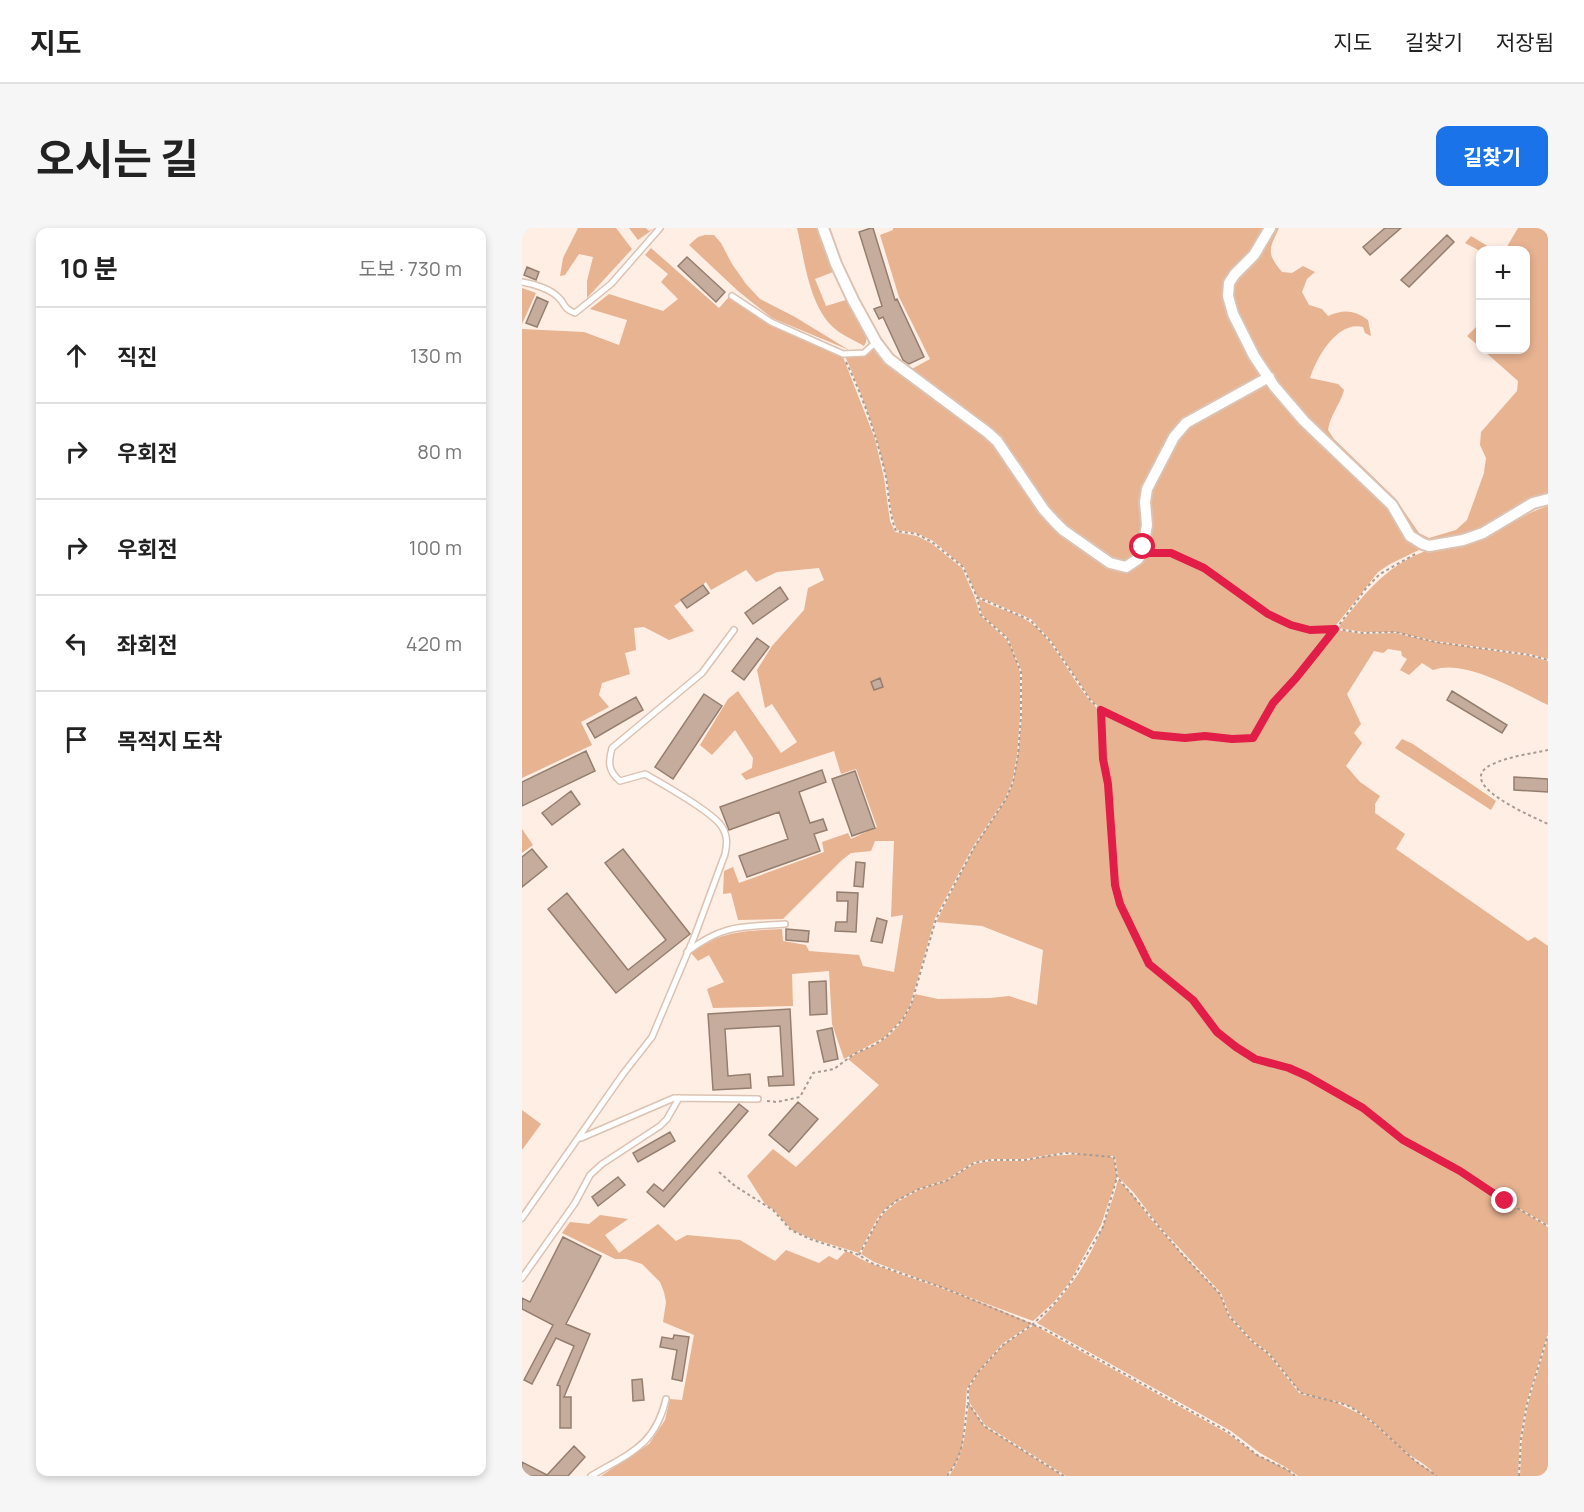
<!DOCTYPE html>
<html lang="ko">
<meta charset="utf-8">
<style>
body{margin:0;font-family:Manrope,"Noto Sans KR",sans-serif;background:#f6f6f6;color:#222}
.controls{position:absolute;right:18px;top:18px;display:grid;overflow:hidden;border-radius:12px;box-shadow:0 3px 9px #0003}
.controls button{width:54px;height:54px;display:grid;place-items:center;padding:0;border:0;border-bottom:2px solid #e0e0e0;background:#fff;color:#222;font:30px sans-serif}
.stop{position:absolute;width:18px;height:18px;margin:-14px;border:4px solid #e11d48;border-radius:50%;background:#fff}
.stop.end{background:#e11d48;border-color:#fff;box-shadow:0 2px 6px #0008}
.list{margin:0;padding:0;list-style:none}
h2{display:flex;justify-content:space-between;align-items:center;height:78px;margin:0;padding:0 24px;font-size:26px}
h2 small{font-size:20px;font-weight:400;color:#767676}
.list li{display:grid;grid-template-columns:39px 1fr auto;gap:18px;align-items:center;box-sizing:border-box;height:96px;padding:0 24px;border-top:2px solid #e0e0e0}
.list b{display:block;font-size:22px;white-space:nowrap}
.list em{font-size:20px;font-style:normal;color:#767676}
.icon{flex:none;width:33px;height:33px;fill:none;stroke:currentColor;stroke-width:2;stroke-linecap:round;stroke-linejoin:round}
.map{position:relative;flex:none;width:1026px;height:1248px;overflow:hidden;border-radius:12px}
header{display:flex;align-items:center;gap:36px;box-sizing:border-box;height:84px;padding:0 30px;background:#fff;border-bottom:2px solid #e0e0e0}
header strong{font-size:28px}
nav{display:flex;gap:33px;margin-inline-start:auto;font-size:21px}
.intro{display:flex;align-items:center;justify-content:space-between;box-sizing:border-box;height:144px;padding:0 36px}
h1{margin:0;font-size:42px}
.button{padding:15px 27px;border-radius:12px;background:#1a73e8;color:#fff;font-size:21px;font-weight:700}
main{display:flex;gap:36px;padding:0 36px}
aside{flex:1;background:#fff;border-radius:12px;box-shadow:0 3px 9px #0003}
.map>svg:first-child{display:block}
.green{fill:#e7b391;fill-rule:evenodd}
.building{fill:#c5ac9c;stroke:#967e6f;stroke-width:1.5}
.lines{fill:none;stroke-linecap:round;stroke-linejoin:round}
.service-casing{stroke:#dcc2b2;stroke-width:8}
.minor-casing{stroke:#dcc2b2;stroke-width:14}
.path{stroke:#a89b92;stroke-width:2;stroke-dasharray:3 3;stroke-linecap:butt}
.service{stroke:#fff;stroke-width:5}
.minor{stroke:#fff;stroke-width:10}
.route{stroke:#e11d48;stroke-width:8}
</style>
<header>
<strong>지도</strong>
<nav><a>지도</a><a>길찾기</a><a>저장됨</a></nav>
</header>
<div class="intro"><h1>오시는 길</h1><a class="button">길찾기</a></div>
<main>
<aside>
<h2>10 분<small>도보 · 730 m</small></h2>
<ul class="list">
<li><svg class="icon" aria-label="ahead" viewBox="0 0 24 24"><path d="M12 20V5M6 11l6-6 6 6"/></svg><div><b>직진</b></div><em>130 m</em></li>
<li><svg class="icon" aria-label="right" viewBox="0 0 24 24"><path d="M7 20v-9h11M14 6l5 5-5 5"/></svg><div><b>우회전</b></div><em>80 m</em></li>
<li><svg class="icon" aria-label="right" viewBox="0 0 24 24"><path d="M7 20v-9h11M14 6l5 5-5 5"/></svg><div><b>우회전</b></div><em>100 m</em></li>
<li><svg class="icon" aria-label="left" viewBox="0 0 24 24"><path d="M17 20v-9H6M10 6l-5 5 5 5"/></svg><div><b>좌회전</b></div><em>420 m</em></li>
<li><svg class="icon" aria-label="arrive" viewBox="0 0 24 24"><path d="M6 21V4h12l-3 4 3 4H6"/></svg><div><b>목적지 도착</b></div></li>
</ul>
</aside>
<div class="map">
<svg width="1026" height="1248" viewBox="0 0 1026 1248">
<rect width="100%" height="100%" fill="#feeee4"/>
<path class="green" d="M56,0h38l16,21 -45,49v-17l6,-24 -14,-3 -14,21 -5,1 3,-18z
M107,0h17l3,3 6,-3 -17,12z
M275,0h20l16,44 -18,7 11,27 23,-7c6,12 24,34 15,47 -8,-5 -18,-9 -25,-14 -30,-21 -34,-71 -42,-104z
M371,0h374l-21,32 -18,18 19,76 15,25 -67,37 -42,55 -16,87 -17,6 -56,-35 -66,-89 -90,-69 22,-12 -31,-62 -19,-62 13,-5z
M751,0h6c-10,21 -13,25 3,44l10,1 11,-7 12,6 -8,7 -5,13 7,13 13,4 6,7c16,-7 26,-6 40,4l3,16 -6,-3 -2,-6c-26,-6 -46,30 -53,51l28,6 6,6c-4,15 -14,25 -16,40l6,9 61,59 24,35 10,5 27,-8 11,-10 17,-47 2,-15 -6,-13 1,-13 36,-41 1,-10 -35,-31h43v-100h-21l13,-22h30v269l-66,34 -42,12 -23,-5 -111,-119 -50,-64 -24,-54 1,-21z
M183,7h9l7,8 11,21 14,20 14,15 35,18 54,33 -77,-32 -34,-27 -49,-46 9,-8z
M949,8l23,14 -14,1 -15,-8z
M129,20l68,60 10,-11 41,28 73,32 32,82 9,39 6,43 5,11 22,4 14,7 31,25 13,30 5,17 26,24 6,10 8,23v44l-3,39 -5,27 -7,17 -31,46 -39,73 -25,87 -7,13 -18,19 -41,22 -12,-35 -3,-53 -37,3 1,32 -80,2 -6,-19 17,-7 -15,-27 -11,6 -7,-8c31,-23 55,-22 91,-24l1,12 23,4 3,6 50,4 4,11 31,6 9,-57 -12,2 3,-76h-19l-4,10 -20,2 -9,7 -59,59 -45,1 -7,-27 -8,1 1,-23 9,-4 6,16 85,-31 -2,-10 26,-9 3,6 26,-12 -21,-58 -15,5 -7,-23 -88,29 -5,-6 11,-6 1,-10 -18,-28 -23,25 -12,-10 28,-46 10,-8 43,62 16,-11 -25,-38 -7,4 -8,-38 15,-24 32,-36 4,-22 16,-8 -5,-12 -42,4 -21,10 -10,-12 -35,20 -5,-8 -32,24 20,25 -25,9 -25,-13 -10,1 2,22 -11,3 5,21 -28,9 -3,12 10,12 -28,15 11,23 -70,33v-449l62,3 35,13 8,-25 -37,-11 19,-15 54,17 15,-12 -17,-17 7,-8 -23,-19z
M0,60l14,5 -14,31z
M958,95v24l-13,-11z
M354,117l120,100 35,54 88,70 25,-14 27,-1 42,19 25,22 29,20 24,11 19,5 24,-1 -38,47 -24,26 -19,34 -21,1 -27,-3 -20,2 -31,-2 -41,-19 -12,-7 -10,-9 -39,-58 -21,-23 -54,-23 -13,-29 -31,-26 -16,-8 -20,-3c-8,-19 -7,-39 -12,-59 -9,-40 -23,-77 -40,-115l20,-2z
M746,154l120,122 35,44 -33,16 -12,8 -44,56 -23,1 -19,-5 -24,-11 -64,-46 -33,-15 -25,-1 2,-53 28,-57 15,-16z
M1026,278v153l-18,-5 -95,-13 -40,-9h-32l-25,-4c24,-32 47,-61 85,-76 17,-6 37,-5 54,-12 25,-9 45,-26 71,-34z
M456,370c15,10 35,13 50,23 28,18 45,66 72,90l2,48 5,25 7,101 6,19 28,61 44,35 24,33 19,15 20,12 34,9 18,8 56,32 48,37 -47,-38 -75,-41 -34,-8 -38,-27 -24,-33 -43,-35 -29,-61 -5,-18 -14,-173 51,25 32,3 20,-2 27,2 22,-1 20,-35 24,-25 39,-49 26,4 32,-1 40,9 95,14 18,5v44c-30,-14 -83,-47 -115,-35l-11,-7 -13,12 -9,-5 7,-11 -5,-3 -1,-5 -13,-2 -5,4 -9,-2 -27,43 14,30 -7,9 8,10 -16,23 14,16 20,14 -5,8v9l30,21 -9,15 132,92 7,-4 13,9v279l-42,-24 -46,-31 -21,-10 109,67v106l-22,71 -6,35 -2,37h-220l-11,-8 -27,-15 -29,-22 -194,-108c43,-41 66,-86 81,-143l14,14 17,23 32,36 39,41 9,23 22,24 17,13 32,40 25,5 -24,-6 -32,-40 -17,-13 -22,-24 -9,-23 -63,-68 -24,-32 -16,-16 -3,-21h-7l6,2 3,19 -16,48 -32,58 -15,19 -21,19 -159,-59 -13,-8 17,-34 8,-9 11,-9 22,-12 27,-9 28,-17 17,-3h34l22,-5 36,-2 -17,-2 -41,7h-34l-17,3 -28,18 -28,9 -22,12 -12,9 -7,9 -18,34 -49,-15 -18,-8 -18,-20 -9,-6 -18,-28 26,-27 23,18 83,-82 -31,-26c8,-6 16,-9 25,-13 21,-10 36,-31 42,-52l23,5 52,-1 19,-2 28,9 6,-55 -61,-24 -46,-4 39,-76 31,-47 7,-16 5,-28 4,-39v-44l-14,-34 -26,-23zM809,1172c30,6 48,28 69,47 10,10 25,16 34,26l-19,-12 -41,-37 -14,-10z
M880,511l11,5 83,57 -5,9 -96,-62z
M0,601l11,16 -11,8z
M0,882l19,14 -19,26z
M78,987l28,4 -23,16 14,18 39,-29 18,17 11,-6 53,5 35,21 11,-11 33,13 10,-7 8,4 9,-9c10,4 18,11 29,14 52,19 106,35 157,59l-30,20 -23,27 -12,17 -5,61 -6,14 -10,13h-345l48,-32 16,-24 5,-21 12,1 12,-65 -31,-13 3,-20 -2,-10 -4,-10 -18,-18 -16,-5h-11l-53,-26 8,-11 19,2z
M512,1097l193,108 30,22 31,15 6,6h-228l-81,-51 -16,-23v-14l11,-17 23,-26z
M1026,1110v138h-28l2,-37 6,-35z
M447,1176l15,22 79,50h-114c18,-26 15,-42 20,-72z"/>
<path class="building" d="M349,0h2l22,72 2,-1 27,58 -15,7 -6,-4 -20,-43 -4,2 -5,-10 8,-3 -23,-74z
M863,0h16l-31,27 -7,-8z
M925,7l7,7 -45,45 -8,-7z
M165,29l38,35 -9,10 -38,-36z
M5,39l12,5 -3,8 -12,-5z
M15,69l11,5 -11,25 -11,-4z
M181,357l6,8 -22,15 -6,-8z
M258,359l8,12 -35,25 -8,-11z
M235,410l12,9 -25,33 -12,-9z
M358,450l3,9 -9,3 -3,-8z
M930,463l55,34 -5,8 -55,-33z
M182,466l18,12 -49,73 -18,-12z
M114,469l7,13 -48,28 -8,-14z
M64,523l9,20 -73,35v-24z
M300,542l4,12 -27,10 11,31 13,-4 4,11 -13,4 6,17 -73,26 -8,-21 49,-17 -9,-27 -50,18 -9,-23z
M333,543l20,57 -23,8 -20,-57z
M992,549l34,2v13l-34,-2z
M49,563l9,13 -28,21 -10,-12z
M10,621l15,18 -25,20v-30z
M101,621l67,85 -74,59 -68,-84 19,-16 61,77 38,-30 -61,-77z
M334,634l9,1 -2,24 -9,-1z
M315,664l21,1 -2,39 -21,-1 1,-9h11l1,-21h-11z
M355,690l10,3 -5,22 -11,-2z
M264,701l23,2 -1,11 -22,-2z
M304,753l1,33 -17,1 -1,-33z
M268,781l4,76 -25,1 -1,-9 15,-1 -3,-50 -55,3 3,47 22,-2 1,14 -38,2 -5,-76z
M310,800l6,31 -14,3 -7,-31z
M276,874l20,17 -29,33 -20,-17z
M217,876l9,7 -84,96 -17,-15 7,-8 9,7z
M148,904l5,9 -37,21 -5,-9z
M96,949l7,8 -27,21 -6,-9z
M41,1009l38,19 -35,68 24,10 -26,63h7v31h-11v-42l-3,-1 17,-39 -18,-8 -24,46 -8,-4 29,-55 -31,-16v-11l8,4z
M152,1107l15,2 -7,44 -10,-2 5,-29 -17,-3 2,-10 11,2z
M120,1151l2,21 -11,1 -1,-21z
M52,1218l11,11 -17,19h-46v-14l25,13z"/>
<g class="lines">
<defs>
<path id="service" d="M0,54c11,2 28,7 36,15 8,7 4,11 17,16l36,-29 49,-56
M210,68l39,26 72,32 21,-1 12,-11
M165,724c36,-28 55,-25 98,-28
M59,910l93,-40 84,1
M0,990l101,-144 29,-37 43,-102 30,-81c2,-9 3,-18 -3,-27 -8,-14 -61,-44 -77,-53l-25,7c-12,-10 -12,-19 -8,-33l90,-75 32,-43
M0,1050l53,-75 15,-28 12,-11 58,-38 7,-7 12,-21
M69,1248c39,-23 64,-30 75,-77"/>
<path id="minor" d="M301,0l13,36 17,36 23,42 13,17 98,73 10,9 47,69 10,11 9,9 47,33 16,4 12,-8 4,-6 5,-28 -2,-23 2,-13 27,-52 12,-14 83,-46
M748,0l-16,27 -19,19 -6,9 -1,13 5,18 21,42 20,30 30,35 88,84 18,31 13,8 6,2 34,-6 20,-7 50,-30 15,-4"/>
</defs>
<use href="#service" class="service-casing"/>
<use href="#minor" class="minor-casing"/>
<path class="path" d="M324,134c18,37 31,75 40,115 3,18 3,37 10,54l21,3 15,8 31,25 14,30 53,23 21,22 40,59 10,9 11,6 41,19 32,3 20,-2 27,3 21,-2 20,-34 52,-59 42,-57 13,-13 37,-21
M632,325h17l33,15 64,46 23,11 19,5 25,-1 28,4 32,-1 40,10 95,13 18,5
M579,483l14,174 6,19 28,60 44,36 24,32 38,27 34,9 18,8 56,32 40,32 57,31 45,30 43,25
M1026,522c-18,4 -38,6 -55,14 -43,19 41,53 55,60
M245,873l10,1 23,-5 13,-24 21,-4 20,-15 20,-9 12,-8 17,-18 8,-14 25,-86 39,-73 31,-47 7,-17 5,-27 3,-39v-44l-14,-34 -26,-23 -4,-18
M197,944l16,14 38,24 18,20 19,9 49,16 12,8 73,25 102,42 182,102 29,23 31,15 7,6
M337,1027l19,-35 7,-10 11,-9 23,-12 27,-8 28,-18 17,-3h34l41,-7 48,4 3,20 64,76 39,41 9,22 23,25 17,13 32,39 46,12 13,8 15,11 40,37 22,15
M425,1248c19,-24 16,-45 21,-73
M542,1248l-80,-50 -16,-23v-15l11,-17 24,-26 30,-21 22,-21 14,-18 34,-58 14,-50
M997,1248l2,-37 6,-35 21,-69"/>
<use href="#service" class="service"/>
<use href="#minor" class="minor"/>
</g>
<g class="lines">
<path class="route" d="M621,319l-1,6h29l33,15 64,46 23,11 19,5 25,-1 -39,49 -23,25 -20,35 -21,1 -27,-3 -20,2 -32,-3 -52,-25 2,49 5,25 7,101 5,19 29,60 44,36 24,32 19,15 19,12 34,9 18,8 56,32 40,32 57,31 45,30"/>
</g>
</svg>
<div class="controls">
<button>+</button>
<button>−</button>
</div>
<div class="stop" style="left:621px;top:319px"></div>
<div class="stop end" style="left:983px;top:973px"></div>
</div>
</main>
